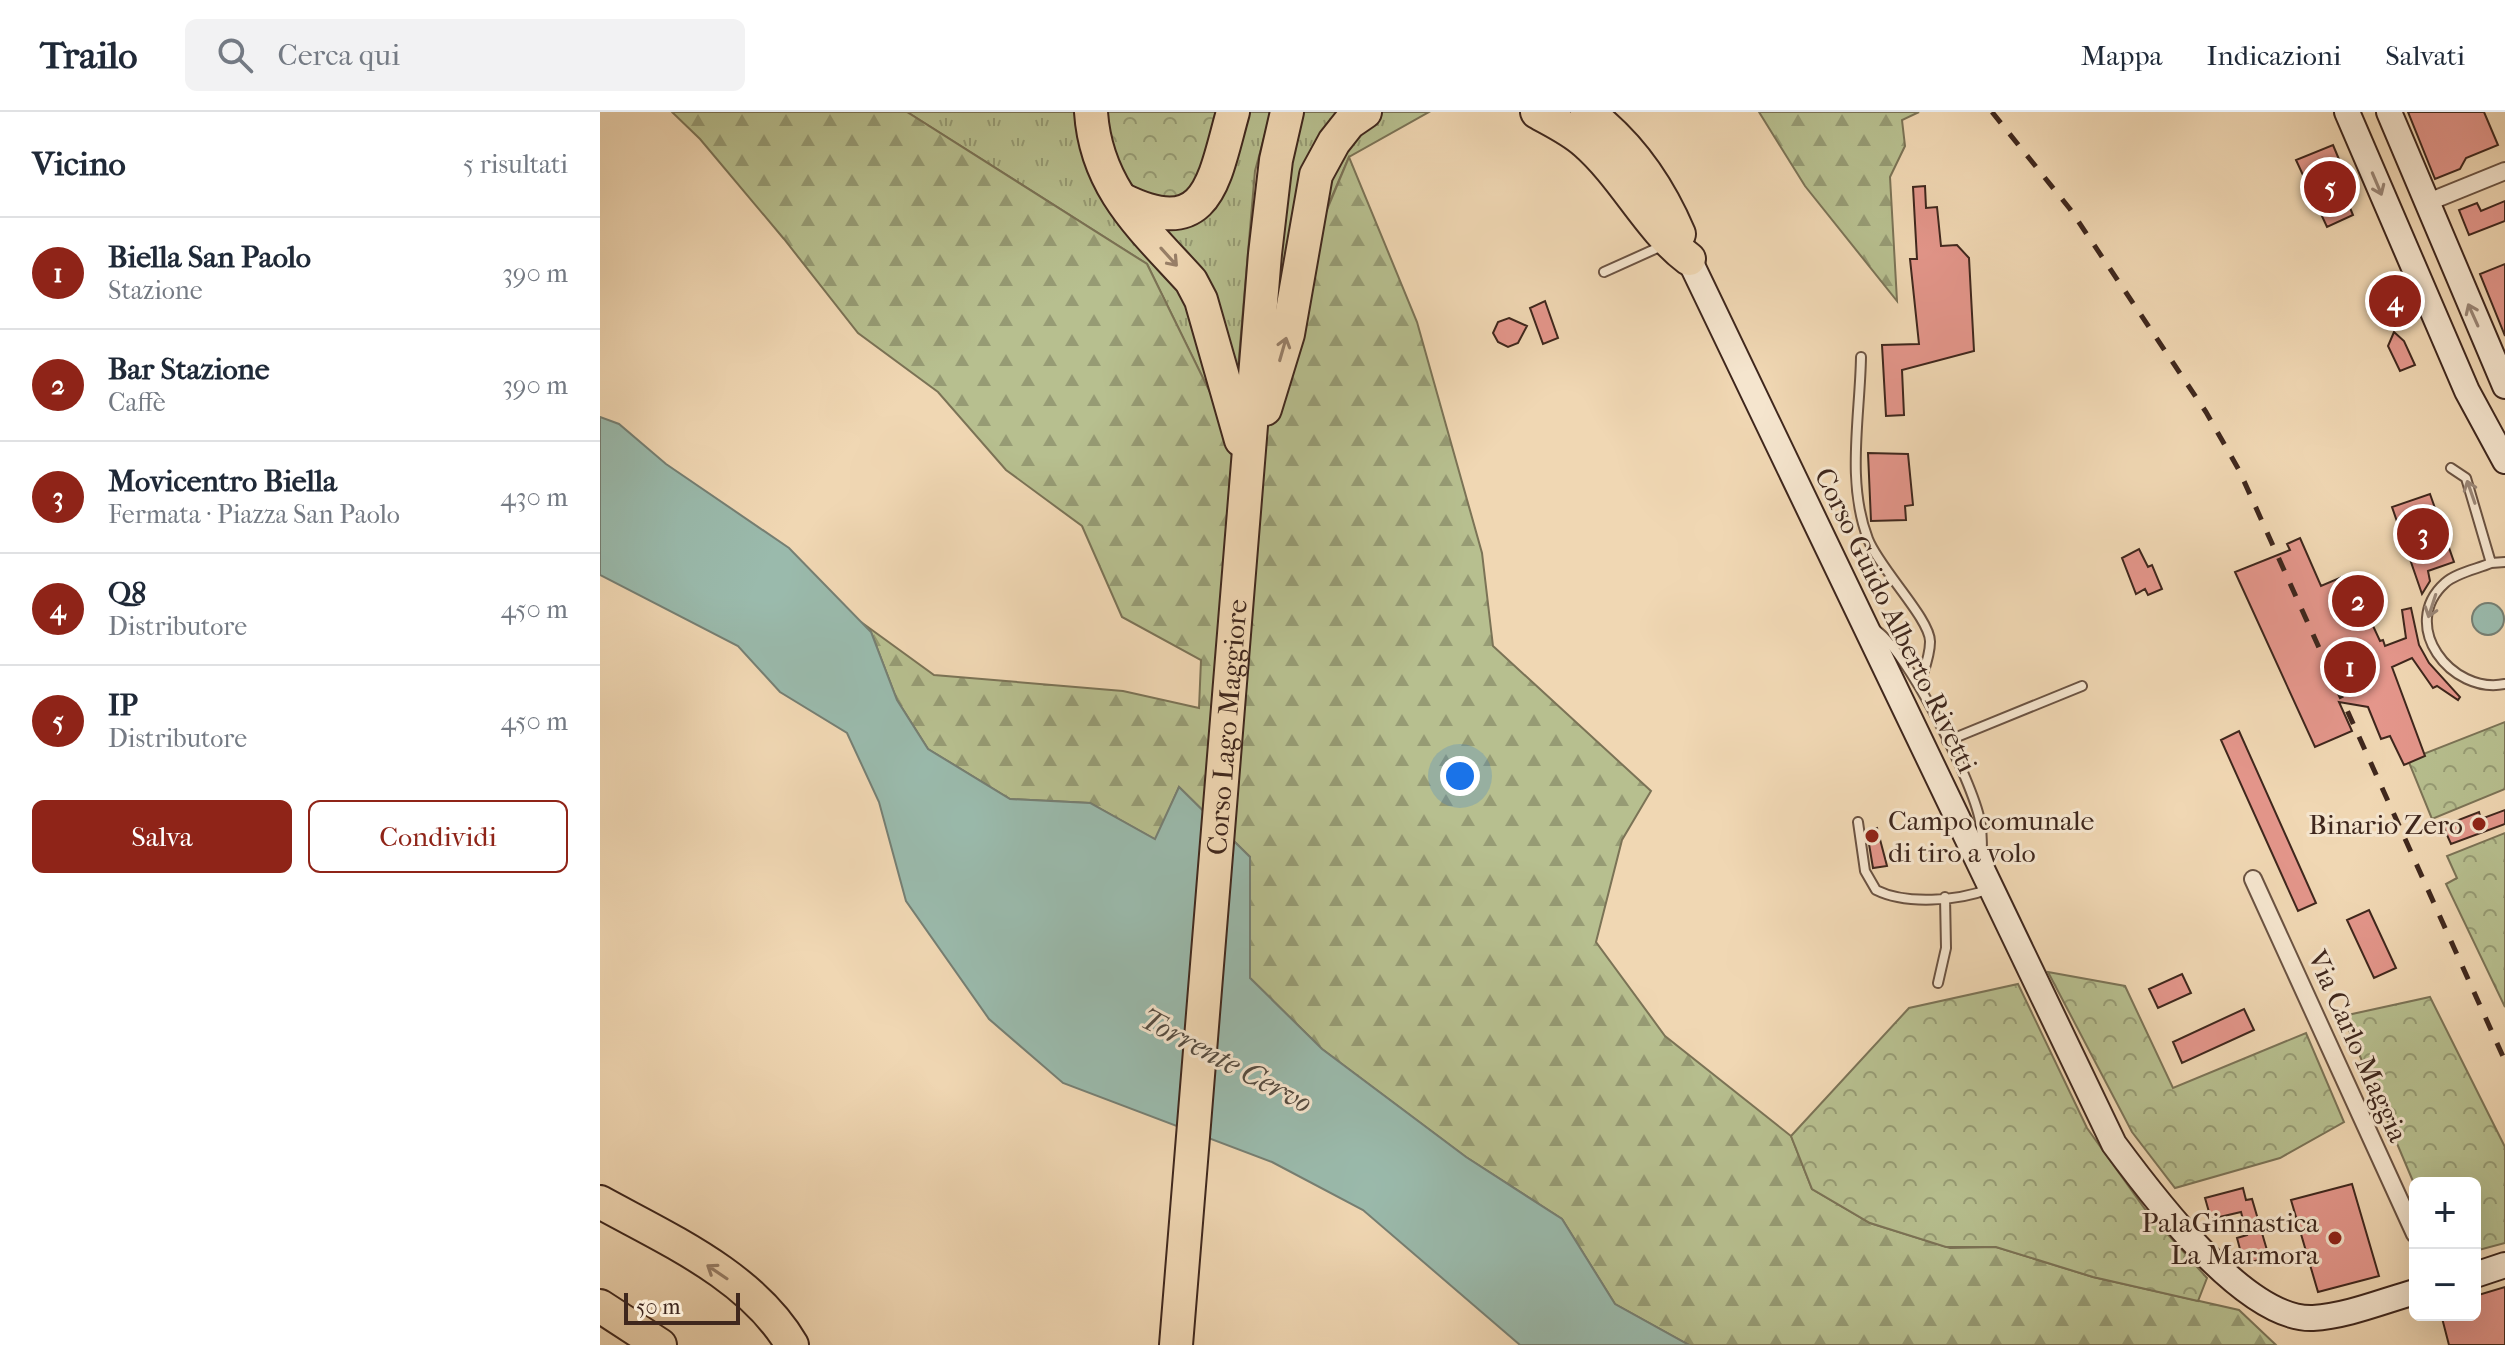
<!DOCTYPE html>
<html lang="it">
<meta charset="utf-8">
<style>
body{margin:0;font-family:"IM FELL French Canon",serif;background:#f2f2f3;color:#1f2937}
.controls{position:absolute;right:24px;bottom:24px;display:grid;overflow:hidden;border-radius:12px;box-shadow:0 8px 32px #0002}
.controls button{width:72px;height:72px;display:grid;place-items:center;padding:0;border:0;border-bottom:2px solid #e0e1e3;background:#fff;color:#1f2937;font:40px sans-serif}
.scale{position:absolute;left:24px;bottom:20px;width:116px;box-sizing:border-box;padding-left:8px;border:4px solid #3f271d;border-top:0;font-size:22px;line-height:28px;white-space:nowrap;color:#3f271d;-webkit-text-stroke:6px #f5e5ce;paint-order:stroke}
.you{position:absolute;left:860px;top:664px;width:28px;height:28px;margin:-20px;border:6px solid #fff;border-radius:50%;background:#1a73e8;box-shadow:0 0 0 12px #1a73e833}
.badge{display:grid;place-items:center;width:52px;height:52px;border-radius:50%;background:#8f2418;color:#fff;font-size:26px;font-weight:700}
.pin{position:absolute;translate:-50% -50%;border:4px solid #fff;box-shadow:0 2px 8px #0006}
.list{margin:0;padding:0;list-style:none}
h2{display:flex;justify-content:space-between;align-items:center;height:104px;margin:0;padding:0 32px;font-size:34px}
h2 small{font-size:26px;font-weight:400;color:#747a83}
.list li{display:grid;grid-template-columns:52px 1fr auto;gap:24px;align-items:center;box-sizing:border-box;height:112px;padding:0 32px;border-top:2px solid #e0e1e3}
.list b{display:block;font-size:30px;white-space:nowrap}
.list p{margin:0;font-size:26px;white-space:nowrap;color:#747a83}
.list em{font-size:26px;font-style:normal;color:#747a83}
.actions{display:flex;gap:16px;padding:24px 32px}
.actions a{flex:1;padding:18px 0;border:2px solid #8f2418;border-radius:12px;text-align:center;font-size:28px;color:#8f2418}
.actions .main{background:#8f2418;color:#fff}
.icon{flex:none;width:44px;height:44px;fill:none;stroke:currentColor;stroke-width:2;stroke-linecap:round;stroke-linejoin:round}
.map{position:relative;flex:none;width:1905px;height:1233px;overflow:hidden}
header{display:flex;align-items:center;gap:48px;box-sizing:border-box;height:112px;padding:0 40px;background:#fff;border-bottom:2px solid #e0e1e3}
header strong{font-size:38px}
nav{display:flex;gap:44px;margin-inline-start:auto;font-size:28px}
.search{width:560px;height:72px;background:#f2f2f3;display:flex;align-items:center;gap:20px;box-sizing:border-box;padding:0 28px;border-radius:12px;color:#747a83;font-size:30px}
main{display:flex}
aside{flex:1;background:#fff}
.map>svg:first-child{display:block}
.grass{fill:url(#grass-tufts);stroke:#7b7356;stroke-width:2}
.forest{fill:url(#forest-firs);stroke:#7b7356;stroke-width:2}
.park{fill:url(#park-crowns);stroke:#7b7356;stroke-width:2}
.water{fill:#9abaac;stroke:#767f73;stroke-width:2}
.building{fill:#e4968b;stroke:#3f271d;stroke-width:2}
.lines{fill:none;stroke-linecap:round;stroke-linejoin:round}
.lane-casing{stroke:#6b5342;stroke-width:12}
.street-casing{stroke:#6b5342;stroke-width:20}
.secondary-casing{stroke:#3f271d;stroke-width:28}
.highway-casing{stroke:#3f271d;stroke-width:36}
.lane{stroke:#f5e5ce;stroke-width:8}
.street{stroke:#f5e5ce;stroke-width:16}
.secondary{stroke:#f5e5ce;stroke-width:24}
.highway{stroke:#f0d7b3;stroke-width:32}
.rail{stroke:#3f271d;stroke-width:5;stroke-dasharray:14 14;stroke-linecap:butt}
.oneway{stroke:#9a8676}
.oneway2{stroke:#987f68}
.poi-dot{fill:#8f2418;stroke:#f5e5ce;stroke-width:3}
.labels{text-anchor:middle;dominant-baseline:central;stroke-width:6;stroke-linejoin:round;paint-order:stroke}
.street-label{font-size:28px;fill:#3f271d;stroke:#f5e5ce}
.poi-label{font-size:28px;fill:#3f271d;stroke:#f5e5ce;text-anchor:end}
.water-label{font-size:30px;font-style:italic;fill:#564c41;stroke:#f5e5ce}
</style>
<header>
<strong>Trailo</strong>
<div class="search"><svg class="icon" aria-label="search" viewBox="0 0 24 24"><circle cx="10" cy="10" r="6"/><path d="M15 15l6 6"/></svg>Cerca qui</div>
<nav><a>Mappa</a><a>Indicazioni</a><a>Salvati</a></nav>
</header>
<main>
<aside>
<h2>Vicino<small>5 risultati</small></h2>
<ul class="list">
<li><span class="badge">1</span><div><b>Biella San Paolo</b><p>Stazione</p></div><em>390 m</em></li>
<li><span class="badge">2</span><div><b>Bar Stazione</b><p>Caffè</p></div><em>390 m</em></li>
<li><span class="badge">3</span><div><b>Movicentro Biella</b><p>Fermata · Piazza San Paolo</p></div><em>430 m</em></li>
<li><span class="badge">4</span><div><b>Q8</b><p>Distributore</p></div><em>450 m</em></li>
<li><span class="badge">5</span><div><b>IP</b><p>Distributore</p></div><em>450 m</em></li>
</ul>
<div class="actions"><a class="main">Salva</a><a>Condividi</a></div>
</aside>
<div class="map">
<svg width="1905" height="1233" viewBox="0 0 1905 1233">
<defs>
<pattern id="grass-tufts" width="24" height="20" patternUnits="userSpaceOnUse" patternTransform="scale(2)"><rect width="24" height="20" fill="#b7bf8f"/><path d="M3 7l-1-3M5 7V3M7 7l1-3M15 17l-1-3M17 17v-4M19 17l1-3" fill="none" stroke="#969b74"/></pattern>
<pattern id="forest-firs" width="22" height="20" patternUnits="userSpaceOnUse" patternTransform="scale(2)"><rect width="22" height="20" fill="#b7bf8f"/><path d="M5 1l3.5 6h-7zM16 11l3.5 6h-7z" fill="#969b74"/></pattern>
<pattern id="park-crowns" width="20" height="18" patternUnits="userSpaceOnUse" patternTransform="scale(2)"><rect width="20" height="18" fill="#b7bf8f"/><path d="M2 6a3 3 0 1 1 6 0M12 15a3 3 0 1 1 6 0" fill="none" stroke="#969b74"/></pattern>
</defs>
<rect width="100%" height="100%" fill="#f0d7b3"/>
<filter id="stains"><feTurbulence type="fractalNoise" baseFrequency=".0025" numOctaves="4"/><feColorMatrix values="0 0 0 0 .2 0 0 0 0 .09 0 0 0 0 .02 0 0 0 .5 -.17"/></filter>
<radialGradient id="worn" r=".72"><stop offset=".6" stop-color="#630" stop-opacity="0"/><stop offset="1" stop-color="#630" stop-opacity=".3"/></radialGradient>
<path class="grass" d="M307,0h364l-16,59 -23,267 -85,-174z
M689,0h140l-80,45 -94,218z"/>
<path class="forest" d="M72,0h235l240,152 85,173 117,-280 68,165 65,231 11,93 158,145 -29,49 -26,102 69,94 126,100 21,53 58,34 80,25 46,-1 97,30 146,33 37,35h-587l-74,-41 -53,-85 -96,-62 -144,-108 -72,-71v-121l-71,-70 -23,53 -66,-37 -80,-4 -82,-50 -31,-49 -26,-68 -10,-10 73,53 189,16 76,17 2,-48 -79,-43 -40,-91 -76,-56 -68,-78 -80,-59 -74,-94 -84,-100z
M1159,0h160l-17,8 3,26 -15,31 7,124 -92,-115z"/>
<path class="park" d="M507,0h115l-18,68 -19,21c-10,0 -28,3 -37,-2 -32,-17 -41,-54 -41,-87z
M1905,610v67l-73,30 -24,-59z
M1905,721v174l-59,-123 11,-6 -10,-22z
M1448,860l77,14 48,102 133,-55 38,89 -64,36 -105,30 -43,-56z
M1418,872l69,144 58,81 62,69 -9,23 -105,-24 -97,-30h-50l-76,-24 -58,-34 -21,-53 118,-128z
M1830,885l75,150v96l-30,8v-68h-60v3l-72,-170z"/>
<path class="water" d="M0,305l19,7 47,40 123,84 82,84 26,68 31,49 82,50 80,4 65,36 24,-52 71,70v121l72,71 144,108 96,62 53,85 74,41h-169l-157,-135 -91,-48 -209,-79 -74,-64 -83,-118 -27,-99 -32,-69 -67,-41 -42,-46 -138,-71z
M1872 507a16 16 0 1 1 32 0a16 16 0 1 1-32 0Z"/>
<path class="building" d="M1808,0h76l14,33 -32,13 -6,11 -25,10z
M1733,33l18,43 -8,3 10,24 -26,12 -31,-67z
M1325,74l1,22 11,-1 4,39 16,-1 12,13 5,93 -72,19 2,45 -18,1 -4,-71 37,-1 -9,-85h7l-4,-72z
M1905,89v20l-36,14 -10,-25 18,-7 4,8z
M1905,152v72l-25,-62z
M1797,178l7,17 -13,6 -8,-17z
M945,189l13,37 -15,6 -13,-36z
M909,206l18,8 -9,17 -10,4 -10,-5 -5,-9 5,-11z
M1794,220l10,9 11,24 -15,6 -12,-25z
M1268,341l40,1 5,51 -8,1 1,14 -35,1z
M1830,382l24,68 -26,9 2,10 -8,13 -30,-87z
M1700,426l21,48 28,-12 31,67 3,-1 2,6 21,-8 -4,-28 9,-2 8,37 10,18 31,34 -2,3 -21,-14 -4,2 -21,-30 -20,9 33,89 -21,9 -14,-29 -9,3 -13,-32 -29,-5 13,29 -37,16 -80,-175 55,-22 -3,-6z
M1539,437l9,18 4,-2 10,24 -14,6 -3,-6 -9,5 -14,-36z
M1639,619l77,172 -18,8 -77,-171z
M1905,698v14l-54,20 -8,-18 36,-14 2,7z
M1277,716l10,38 -14,2 -6,-36z
M1769,798l27,58 -22,10 -27,-58z
M1582,862l9,19 -33,15 -9,-19z
M1644,897l10,21 -72,33 -9,-21z
M1752,1072l27,92 -61,16 -27,-92z
M1643,1076l3,12 6,-1 17,58 -25,7 -7,-26 10,-3 -6,-23 -30,7 -6,-21z
M1905,1175v58h-56l-7,-27 33,-3v-19z"/>
<g class="lines">
<defs>
<path id="lane" d="M1004,160l60,-27
M1261,245c-1,60 -15,125 7,182 11,29 63,81 62,103 0,14 -6,28 -10,41
M1851,356l15,10 25,85 14,-1
M1891,451c-14,6 -35,10 -46,20 -47,42 6,112 60,101
M1273,516c33,19 100,154 107,193 2,10 2,21 2,31
M1347,629l135,-55
M1258,710l7,49 11,19c30,15 82,11 113,-1
M1338,871l8,-35 -1,-51"/>
<path id="street" d="M1826,91l79,-32
M1653,767l162,355"/>
<path id="secondary" d="M1747,0l120,279 38,70
M1789,0l116,274
M1089,147l425,885c37,50 131,177 199,174 34,-2 70,-17 102,-26
M1875,1163l30,-10"/>
<g id="highway">
<path d="M491,0c5,76 52,116 100,169l10,19 40,140"/>
<path d="M937,0c16,9 35,18 48,30 40,35 63,86 104,117"/>
<path d="M987,0c43,32 71,73 92,122"/>
<path d="M523,88c86,42 91,-21 110,-88"/>
<path d="M665,297l23,-75 28,-159 18,-33 15,-19 16,-11"/>
<path d="M0,1090c67,37 152,74 192,143"/>
<path d="M0,1194l60,39"/>
<path id="s1" d="M576,1233l89,-1091 11,-94 11,-48"/>
</g>
</defs>
<use href="#lane" class="lane-casing"/>
<use href="#street" class="street-casing"/>
<use href="#secondary" class="secondary-casing"/>
<use href="#highway" class="highway-casing"/>
<use href="#lane" class="lane"/>
<use href="#street" class="street"/>
<use href="#secondary" class="secondary"/>
<use href="#highway" class="highway"/>
<path class="rail" d="M1392,0l78,97 136,203 33,58 266,591"/>
</g>
<defs><path id="oneway-shaft" d="M-6 0H5M1.5-3L5.5 0L1.5 3" fill="none" stroke-width="1.6" stroke-linecap="round" stroke-linejoin="round" transform="scale(2)"/></defs>
<g class="oneway">
<use href="#oneway-shaft" transform="translate(1777 72) rotate(67)"/>
<use href="#oneway-shaft" transform="translate(1873 203) rotate(-114)"/>
<use href="#oneway-shaft" transform="translate(1871 380) rotate(-109)"/>
<use href="#oneway-shaft" transform="translate(1832 494) rotate(108)"/>
</g>
<g class="oneway2">
<use href="#oneway-shaft" transform="translate(569 145) rotate(48)"/>
<use href="#oneway-shaft" transform="translate(683 237) rotate(-74)"/>
<use href="#oneway-shaft" transform="translate(117 1160) rotate(-146)"/>
</g>
<g class="poi-dot">
<circle cx="1879" cy="712" r="8"/>
<circle cx="1272" cy="724" r="8"/>
<circle cx="1735" cy="1126" r="8"/>
</g>
<g class="labels">
<g class="street-label">
<text transform="translate(1296 508) rotate(64)">Corso Guido Alberto Rivetti</text>
<text stroke="none"><textPath href="#s1" startOffset="620">Corso Lago Maggiore</textPath></text>
<text transform="translate(1758 934) rotate(66)">Via Carlo Maggia</text>
</g>
<g class="poi-label">
<text x="1288" y="708" text-anchor="start">Campo comunale<tspan x="1288" dy="32">di tiro a volo</tspan></text>
<text x="1863" y="712">Binario Zero</text>
<text x="1719" y="1110">PalaGinnastica<tspan x="1719" dy="32">La Marmora</tspan></text>
</g>
<g class="water-label">
<text transform="translate(626 949) rotate(28)">Torrente Cervo</text>
</g>
</g>
<rect width="100%" height="100%" filter="url(#stains)"/>
<rect width="100%" height="100%" fill="url(#worn)"/>
</svg>
<div class="controls">
<button>+</button>
<button>−</button>
</div>
<div class="scale">50 m</div>
<div class="you"></div>
<div class="pin badge" style="left:1750px;top:555px">1</div>
<div class="pin badge" style="left:1758px;top:489px">2</div>
<div class="pin badge" style="left:1823px;top:422px">3</div>
<div class="pin badge" style="left:1795px;top:189px">4</div>
<div class="pin badge" style="left:1730px;top:75px">5</div>
</div>
</main>
